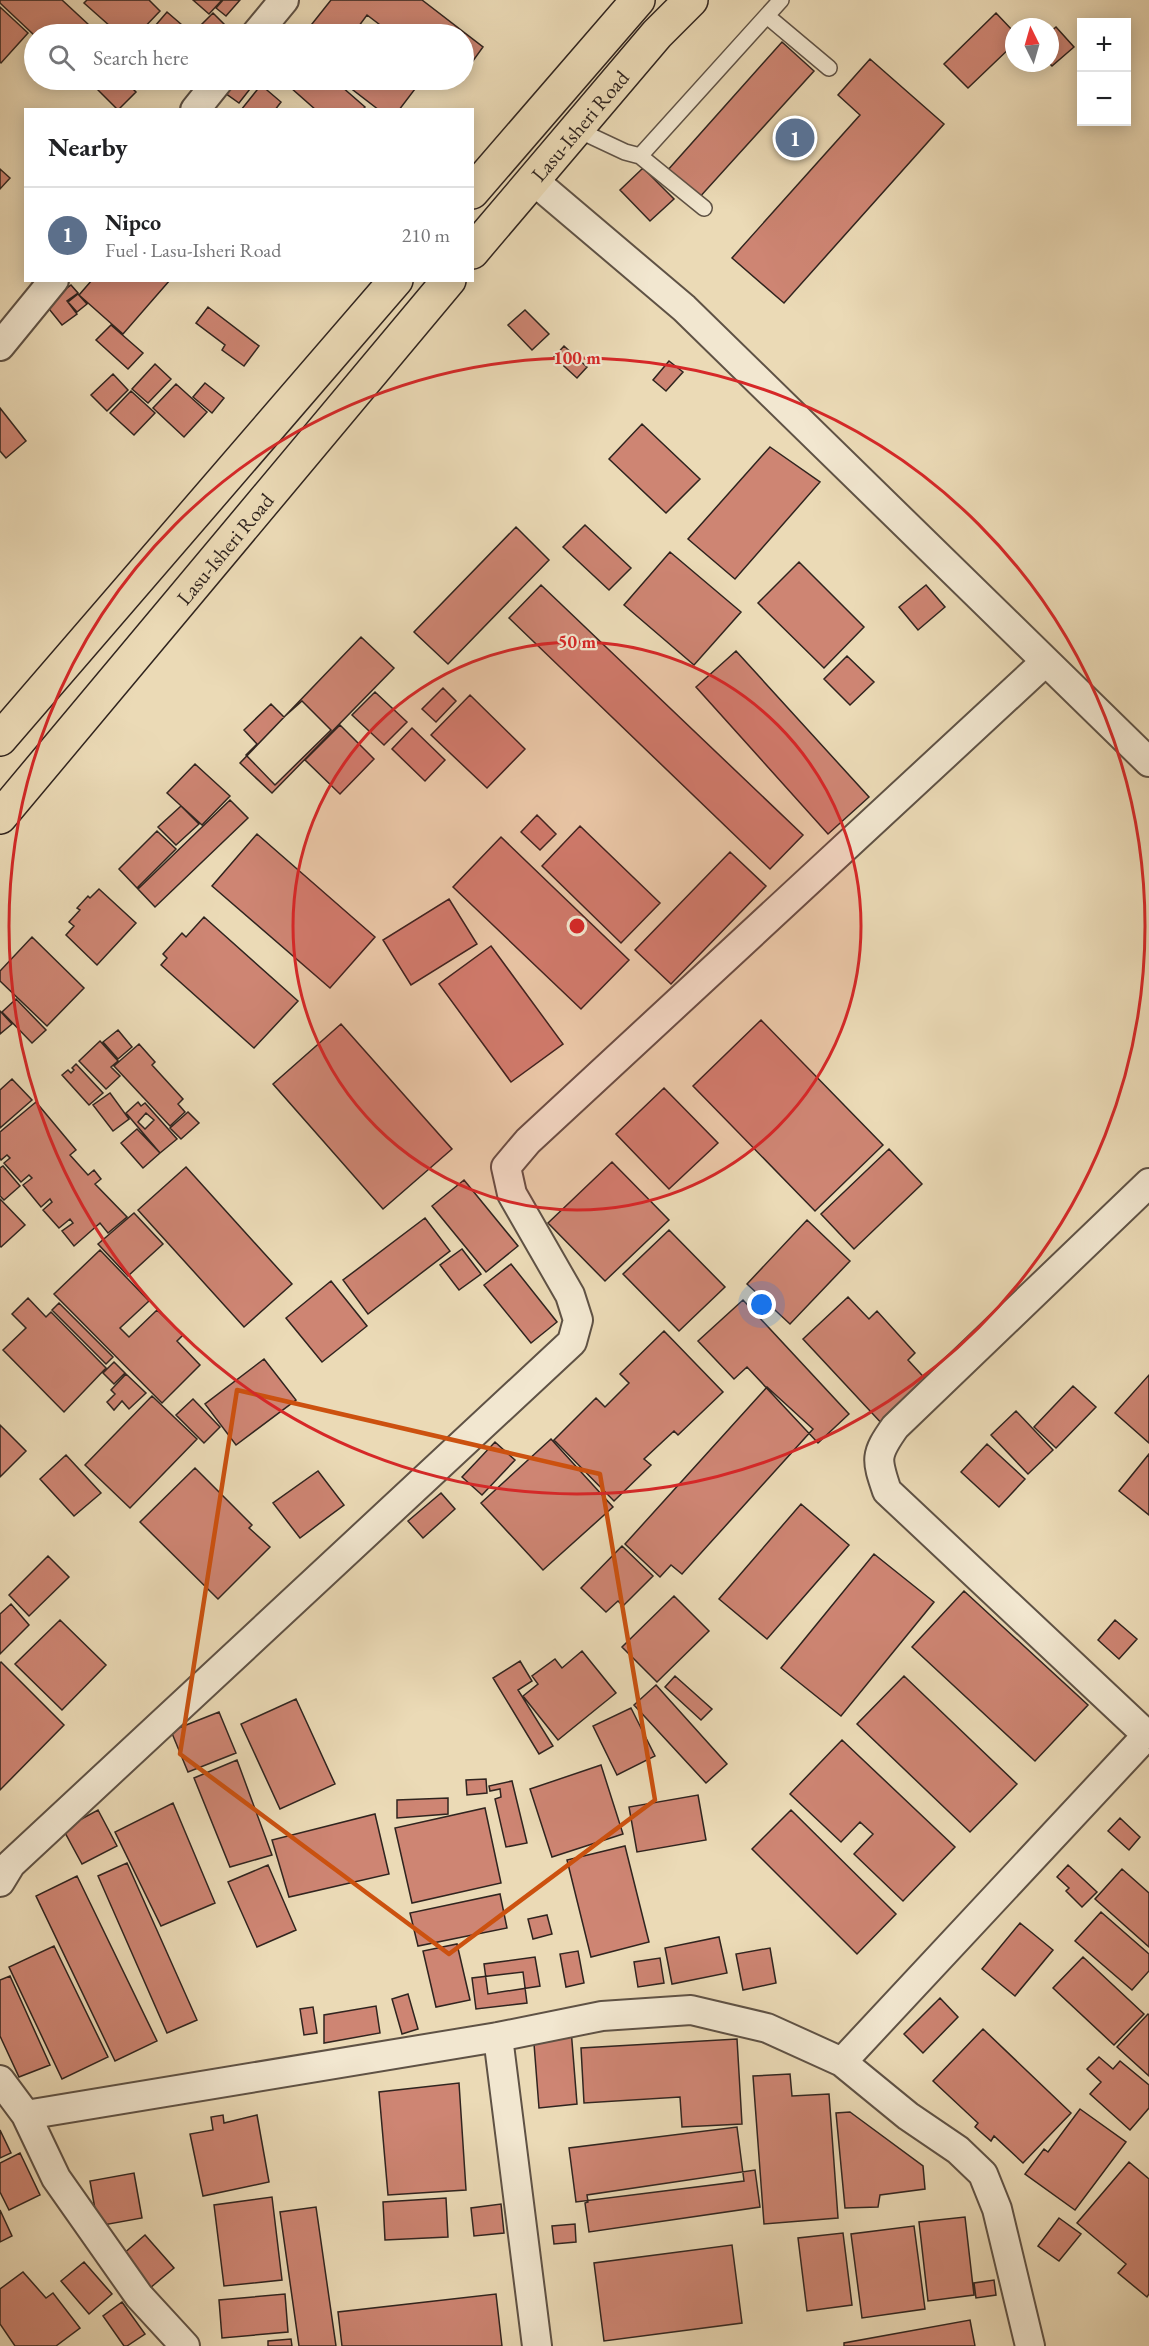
<!DOCTYPE html>
<meta charset="utf-8">
<style>
body{margin:0;font-family:"EB Garamond",serif;background:#f2f2f2;color:#202124}
.controls{position:absolute;right:18px;top:18px;display:grid;overflow:hidden;border-radius:0px;box-shadow:0 3px 15px #0003}
.controls button{width:54px;height:54px;display:grid;place-items:center;padding:0;border:0;border-bottom:2px solid #e0e0e0;background:#fff;color:#202124;font:30px sans-serif}
.compass{position:absolute;left:1005px;top:18px;width:54px;height:54px;border-radius:50%;background:#fff;box-shadow:0 3px 15px #0003;rotate:355deg}
.you{position:absolute;left:762px;top:1305px;width:21px;height:21px;margin:-15px;border:4px solid #fff;border-radius:50%;background:#1a73e8;box-shadow:0 0 0 9px #1a73e833}
.badge{display:grid;place-items:center;width:39px;height:39px;border-radius:50%;background:#db2777;color:#fff;font-size:20px;font-weight:700}
.pin{position:absolute;translate:-50% -50%;border:3px solid #fff;box-shadow:0 2px 6px #0006}
.list{margin:0;padding:0;list-style:none}
h2{display:flex;justify-content:space-between;align-items:center;height:78px;margin:0;padding:0 24px;font-size:26px}
h2 small{font-size:20px;font-weight:400;color:#757577}
.list li{display:grid;grid-template-columns:39px 1fr auto;gap:18px;align-items:center;box-sizing:border-box;height:96px;padding:0 24px;border-top:2px solid #e0e0e0}
.list b{display:block;font-size:22px;white-space:nowrap}
.list p{margin:0;font-size:20px;white-space:nowrap;color:#757577}
.list em{font-size:20px;font-style:normal;color:#757577}
.icon{flex:none;width:33px;height:33px;fill:none;stroke:currentColor;stroke-width:2;stroke-linecap:round;stroke-linejoin:round}
.map{position:relative;flex:none;width:1149px;height:2346px;overflow:hidden}
.search{position:absolute;background:#fff;box-shadow:0 3px 15px #0003;left:24px;top:24px;width:450px;height:66px;display:flex;align-items:center;gap:15px;box-sizing:border-box;padding:0 21px;border-radius:33px;color:#757577;font-size:22px}
.panel{position:absolute;background:#fff;box-shadow:0 3px 15px #0003;left:24px;top:108px;width:450px;height:174px;border-radius:0px}
.map>svg:first-child{display:block}
.building{fill:#ce8573;stroke:#30241f;stroke-width:1.5;fill-rule:evenodd}
.lines{fill:none;stroke-linecap:round;stroke-linejoin:round}
.service-casing{stroke:#5f5245;stroke-width:18}
.minor-casing{stroke:#5f5245;stroke-width:32}
.primary-casing{stroke:#30241f;stroke-width:36}
.service{stroke:#f2e7d0;stroke-width:15}
.minor{stroke:#f2e7d0;stroke-width:28}
.primary{stroke:#ebdab6;stroke-width:33}
.marked{fill:none;stroke:#cc510f;stroke-width:4.5;stroke-linejoin:round}
.ring{fill:none;stroke:#d62828;stroke-width:3}
.labels{text-anchor:middle;dominant-baseline:central;stroke-width:4.5;stroke-linejoin:round;paint-order:stroke}
.street-label{font-size:21px;fill:#30241f;stroke:#f2e7d0}
.centre{fill:#d62828;stroke:#f2e7d0;stroke-width:3}
.ring-label{font-size:18px;text-anchor:middle;font-weight:bold;fill:#d62828;stroke:#f2e7d0;stroke-width:4.5;stroke-linejoin:round;paint-order:stroke}
</style>
<div class="map">
<svg width="1149" height="2346" viewBox="0 0 1149 2346">
<rect width="100%" height="100%" fill="#ebdab6"/>
<filter id="stains"><feTurbulence type="fractalNoise" baseFrequency=".00333" numOctaves="4"/><feColorMatrix values="0 0 0 0 .2 0 0 0 0 .09 0 0 0 0 .02 0 0 0 .5 -.17"/></filter>
<radialGradient id="worn" r=".72"><stop offset=".6" stop-color="#630" stop-opacity="0"/><stop offset="1" stop-color="#630" stop-opacity=".3"/></radialGradient>
<path class="building" d="M0,0h62l27,25 -5,5 5,4 -55,1 -34,-32z
M87,0h62l11,11 -22,23h-19l-35,-31z
M193,0h29l-13,14z
M223,0h17l-14,16 -10,-8z
M331,0h91l61,47 -18,25 -1,-38h-72l-25,-19 -14,19h-49z
M0,7l28,26 -27,30 -1,-1z
M167,12l22,19 -3,3h-22l-9,-8z
M213,13l14,14 -7,7h-13l-8,-7z
M996,13l18,19v12l-46,44 -24,-24z
M1056,27l18,20 -22,19 -3,-3 1,-31z
M782,42l32,29 -116,128 -31,-28z
M870,59l74,65 -160,179 -52,-45 128,-143 -22,-20z
M88,80h36l12,12 -18,18z
M236,80h21l-18,23 -14,-10z
M282,80h52l31,27 -3,3h-46z
M340,80h63l12,9 -16,21h-20z
M261,85l20,17 -6,8h-34z
M643,168l31,31 -24,22 -30,-31z
M0,169l10,9 -10,11z
M92,280h78l-47,54 -44,-39z
M71,285l7,8 -11,8 10,13 -15,11 -17,-21z
M78,294l9,10 -10,8 -9,-10z
M208,307l51,39 -15,20 -22,-16 3,-5 -29,-22z
M525,310l24,24 -17,16 -24,-25z
M111,325l32,28 -15,16 -32,-29z
M564,346l23,21 -10,11 -23,-21z
M669,361l14,11 -17,19 -13,-11z
M155,364l16,15 -23,24 -16,-14z
M113,374l15,16 -21,21 -16,-16z
M205,383l19,15 -12,15 -19,-16z
M176,384l31,28 -23,25 -31,-29z
M131,391l24,22 -21,22 -24,-22z
M0,408l26,33 -20,17 -6,-7z
M642,424l58,55 -34,34 -57,-54z
M770,447l50,35 -85,97 -47,-40z
M585,525l46,43 -22,22 -46,-43z
M516,527l33,33 -101,104 -34,-32z
M670,552l71,60 -47,53 -70,-60z
M799,562l65,65 -40,41 -66,-65z
M541,585l262,250 -33,34 -261,-251z
M926,585l19,22 -27,23 -19,-23z
M361,637l33,31 -122,125 -32,-30z
M736,651l133,146 -41,37 -132,-147z
M847,656l27,26 -24,23 -26,-26z
M443,688l13,13 -20,21 -14,-13z
M375,692l32,30 -23,23 -32,-30z
M470,695l55,54 -38,39 -56,-53z
M302,701l29,29 -56,55 -29,-30 11,-11 -13,-14 27,-26 13,13z
M340,725l34,34 -34,35 -35,-34z
M412,728l33,32 -20,21 -33,-32z
M195,764l35,32 -28,29 -35,-32z
M230,800l18,18 -93,89 -17,-18z
M181,806l18,18 -23,21 -18,-18z
M537,815l19,19 -16,16 -19,-18z
M580,826l80,77 -39,40 -79,-77z
M157,831l19,18 -39,39 -18,-19z
M257,834l118,103 -45,51 -118,-102z
M501,837l128,123 -48,49 -128,-122z
M730,852l36,34 -95,98 -36,-34z
M99,889l37,34 -39,42 -31,-30 8,-9 -5,-4 11,-12 -3,-2 11,-12 2,2z
M449,899l28,45 -66,41 -28,-45z
M204,917l94,84 -44,47 -93,-83 6,-7 -4,-4 19,-21 4,4z
M32,937l52,51 -37,38 -47,-45v-10z
M491,946l72,98 -52,38 -72,-98z
M16,999l30,31 -14,13 -30,-31z
M0,1011l12,13 -12,10z
M761,1020l122,125 -68,66 -122,-125z
M341,1024l111,125 -69,60 -110,-125z
M118,1030l14,17 -14,12 -15,-17z
M100,1041l18,20 -7,6 9,9 -14,13 -27,-28z
M139,1044l16,18 -3,3 31,34 -5,5 7,8 -15,14 -56,-60z
M76,1064l27,29 -14,12 -27,-30 6,-5 3,3 3,-3 -2,-2z
M12,1079l20,21 -32,28v-38z
M664,1088l54,55 -49,46 -53,-55z
M110,1093l19,26 -16,12 -20,-26z
M36,1102l40,48 -6,5 18,20 6,-5 7,9 -6,5 32,33 -19,16 -8,-10 -26,23 -12,-15 11,-8 -3,-4 -11,9 -16,-18 9,-8 -2,-3 -9,8 -18,-22 9,-7 -3,-3 -8,7 -17,-19 6,-5 -3,-3 -6,5 -1,-2v-26z
M138,1102l3,4 4,-3 32,36 -17,14 -34,-40zM146,1113l8,7 -9,9 -7,-7z
M188,1112l11,11 -18,16 -11,-11z
M137,1129l23,24 -17,15 -22,-25z
M889,1149l33,35 -68,65 -33,-35z
M612,1162l57,58 -64,61 -57,-58z
M3,1166l17,20 -16,14 -4,-4v-28z
M186,1167l106,117 -48,43 -106,-117z
M464,1180l54,66 -32,26 -54,-66z
M0,1199l25,26 -24,22 -1,-1z
M134,1213l29,31 -35,32 -30,-32z
M425,1218l25,33 -82,63 -25,-34z
M807,1220l43,41 -60,63 -43,-40z
M669,1230l56,57 -46,44 -56,-57z
M462,1249l19,25 -22,16 -19,-25z
M100,1250l49,51 -29,27 9,9 28,-27 26,25 -6,6 23,24 -38,38 -108,-109z
M511,1264l46,58 -26,21 -47,-58z
M331,1281l36,45 -45,36 -36,-44z
M848,1297l21,22 8,-8 38,42 -7,7 23,25 -46,42 -82,-88z
M28,1298l18,19 5,-5 55,56 -42,44 -61,-62 23,-22 -14,-14z
M743,1300l106,114 -31,29 -71,-76 -13,12 -36,-38z
M59,1303l54,54 -7,7 -54,-54z
M664,1331l59,61 -45,43 -4,-4 -30,28 7,6 -37,36 -60,-61 42,-42 9,9 24,-24 -9,-9z
M264,1359l32,41 -60,45 -31,-41z
M114,1362l11,11 -11,11 -11,-11z
M126,1374l20,19 -17,16 -7,-8 -8,9 -7,-8 8,-8 -4,-4z
M1149,1375v68l-34,-30z
M1073,1386l23,21 -40,41 -22,-21z
M767,1387l46,42 -131,145 -11,-9 -11,12 -35,-33z
M152,1396l45,43 -67,69 -45,-43z
M193,1399l27,28 -16,16 -28,-28z
M1016,1411l37,39 -25,24 -37,-39z
M0,1425l26,26 -26,26z
M551,1439l62,68 -70,63 -62,-67z
M495,1442l20,18 -33,35 -20,-18z
M987,1444l38,35 -26,28 -38,-35z
M1149,1454v61l-30,-24z
M66,1455l35,38 -27,23 -34,-37z
M195,1468l57,57 -3,3 21,19 -52,52 -78,-77z
M318,1471l26,34 -44,33 -27,-35z
M441,1493l14,16 -32,29 -15,-17z
M801,1504l48,41 -82,94 -48,-40z
M622,1546l31,30 -30,30 -5,-5 -12,11 -25,-24z
M874,1554l60,48 -93,114 -60,-48z
M48,1556l21,21 -40,39 -20,-21z
M964,1591l124,114 -53,56 -123,-114z
M674,1596l35,35 -52,51 -35,-35z
M11,1604l18,21 -29,29v-40z
M60,1620l46,45 -44,45 -47,-46z
M1115,1620l22,19 -18,20 -21,-19z
M582,1651l34,42 -58,47 -35,-44 15,-12 -6,-8 23,-17 7,9z
M520,1661l12,20 -14,9 35,56 -14,8 -46,-76z
M1,1662l63,63 -64,65v-127z
M675,1676l37,33 -11,11 -36,-33z
M904,1676l113,108 -47,48 -113,-108z
M656,1685l71,79 -21,19 -72,-78z
M296,1699l39,85 -55,25 -39,-85z
M631,1708l24,48 -38,19 -24,-49z
M219,1712l17,41 -48,19 -17,-41z
M842,1740l113,107 -52,54 -49,-47 19,-20 -13,-12 -19,20 -51,-48z
M237,1760l35,95 -42,12 -36,-89z
M601,1765l22,69 -71,23 -22,-68z
M486,1779l1,14 -20,2 -1,-15z
M512,1781l15,62 -21,4 -11,-48 6,-2 -1,-8 -10,2 -1,-5z
M698,1795l8,45 -69,12 -8,-45z
M448,1798v16l-51,4v-18z
M173,1803l42,100 -54,23 -46,-94z
M485,1808l16,75 -89,20 -17,-75z
M98,1810l19,36 -35,18 -19,-35z
M791,1810l105,104 -39,40 -105,-105z
M375,1814l14,60 -100,23 -17,-57z
M1120,1818l20,19 -11,13 -21,-19z
M625,1846l24,96 -58,15 -24,-97z
M127,1863l70,157 -30,13 -69,-157z
M268,1865l28,65 -39,17 -29,-65z
M1068,1865l29,27 -15,15 -16,-16 3,-3 -12,-11z
M1122,1869l27,24v54l-54,-48z
M77,1876l80,165 -42,20 -79,-165z
M500,1894l7,34 -89,18 -8,-33z
M1101,1912l48,42v17l-17,19 -57,-49z
M547,1915l5,19 -19,5 -5,-20z
M1020,1923l33,27 -38,46 -33,-27z
M719,1937l8,36 -55,11 -7,-36z
M457,1944l13,56 -34,7 -13,-56z
M54,1946l54,111 -46,22 -53,-112z
M770,1948l6,35 -33,7 -7,-36z
M578,1951l6,32 -18,4 -6,-33z
M535,1957l5,29 -52,8 -4,-30z
M1083,1957l61,57 -30,31 -61,-57z
M660,1958l4,25 -26,4 -4,-25z
M523,1972l4,31 -51,6 -4,-31z
M10,1976l40,89 -31,12 -19,-41v-56z
M408,1994l10,35 -16,5 -10,-35z
M940,1998l18,19 -35,36 -19,-19z
M376,2006l4,27 -56,10v-28z
M313,2007l4,26 -13,2 -4,-26z
M1148,2014l1,1v61l-32,-29z
M571,2029l6,75 -38,4 -6,-77z
M983,2029l88,84 -48,50 -29,-27 -3,5 -16,-14 3,-4 -45,-42z
M737,2039l5,85 -60,3 -2,-30 -96,6 -3,-55z
M1099,2057l14,12 7,-8 29,24v23l-19,22 -40,-36 11,-12 -14,-13z
M790,2074l2,22 37,-2 9,124 -74,6 -11,-148z
M459,2083l7,107 -78,5 -9,-103z
M1080,2109l46,33 -51,68 -50,-36 19,-25 4,3z
M850,2112l73,54 2,23 -45,6 -2,12 -33,1 -9,-95z
M223,2115l1,8 33,-8 12,67 -66,14 -13,-62 23,-4 -2,-13z
M737,2127l7,54 -168,21 -7,-54z
M0,2130l11,23 -11,5z
M20,2153l20,42 -31,15 -9,-18v-29z
M1129,2162l20,17v115l-2,3 -29,-24 8,-9 -49,-41z
M755,2170l5,37 -171,25 -4,-29 3,-1 -1,-7z
M134,2173l8,45 -44,8 -8,-45z
M272,2197l10,83 -58,6 -10,-81z
M446,2198l2,39 -63,3 -2,-38z
M501,2204l3,29 -30,3 -3,-28z
M316,2207l20,139h-37l-19,-134z
M0,2210l12,26 -12,6z
M965,2217l9,78 -46,6 -9,-79z
M1059,2218l22,16 -22,27 -21,-15z
M575,2224l1,18 -22,2 -2,-18z
M914,2226l11,83 -63,9 -11,-84z
M843,2233l9,72 -45,6 -9,-73z
M145,2235l29,33 -24,20 -28,-33z
M732,2245l10,78 -138,18 -10,-78z
M84,2262l28,32 -23,20 -28,-33z
M23,2272l23,26 7,-5 27,35 -24,18h-41l-15,-22v-35z
M994,2280l2,15 -20,3 -2,-15z
M285,2294l3,38 -66,6 -3,-38z
M496,2294l6,52h-160l-4,-34z
M122,2302l23,32 -18,12h-3l-21,-30z
M970,2320l5,26h-131v-3z
M291,2339l1,7h-24v-5z"/>
<g class="lines">
<defs>
<path id="service" d="M767,16l62,52
M576,129l49,23 15,4 141,-156
M640,156l64,52"/>
<path id="minor" d="M256,34l28,-34
M195,110l24,-30
M533,180l151,128 465,454
M0,346l54,-66
M1147,1735l-260,-244c-11,-32 -12,-36 8,-64l254,-244
M0,1882l11,-18 561,-522 6,-22 -8,-25 -58,-101 -6,-27 22,-26 517,-479
M498,2037l39,309
M842,2062l307,-329
M0,2080l26,35 30,63 83,118 46,50
M26,2115l472,-78 104,-21 89,-6 76,18 75,34 66,54 50,34 25,24 14,35 33,137"/>
<g id="primary">
<path d="M472,192l166,-192"/>
<path id="s1" d="M472,252l185,-218 34,-34"/>
<path d="M0,739l396,-459"/>
<path id="s2" d="M0,817l449,-537"/>
</g>
</defs>
<use href="#service" class="service-casing"/>
<use href="#minor" class="minor-casing"/>
<use href="#primary" class="primary-casing"/>
<use href="#service" class="service"/>
<use href="#minor" class="minor"/>
<use href="#primary" class="primary"/>
</g>
<path class="marked" d="M237,1390l363,84 55,326 -206,154 -269,-200z"/>
<circle cx="577" cy="926" r="284" fill="#d62828" fill-opacity=".12"/>
<g class="ring">
<circle cx="577" cy="926" r="284"/>
<circle cx="577" cy="926" r="568"/>
</g>
<g class="labels">
<g class="street-label">
<text stroke="none"><textPath href="#s1" startOffset="166">Lasu-Isheri Road</textPath></text>
<text stroke="none"><textPath href="#s2" startOffset="350">Lasu-Isheri Road</textPath></text>
</g>
</g>
<circle cx="577" cy="926" r="9" class="centre"/>
<g class="ring-label">
<text x="577" y="364">100 m</text>
<text x="577" y="648">50 m</text>
</g>
<rect width="100%" height="100%" filter="url(#stains)"/>
<rect width="100%" height="100%" fill="url(#worn)"/>
</svg>
<div class="controls">
<button>+</button>
<button>−</button>
</div>
<svg class="compass" viewBox="-18 -18 36 36"><path d="M0-13l5 13h-10z" fill="#e53935"/><path d="M0 13l5-13h-10z" fill="#757577"/></svg>
<div class="you"></div>
<div class="pin badge" style="left:795px;top:138px;background:#5c6f8a">1</div>
<div class="search"><svg class="icon" aria-label="search" viewBox="0 0 24 24"><circle cx="10" cy="10" r="6"/><path d="M15 15l6 6"/></svg>Search here</div>
<section class="panel">
<h2>Nearby<small></small></h2>
<ul class="list">
<li><span class="badge" style="background:#5c6f8a">1</span><div><b>Nipco</b><p>Fuel · Lasu-Isheri Road</p></div><em>210 m</em></li>
</ul>
</section>
</div>
